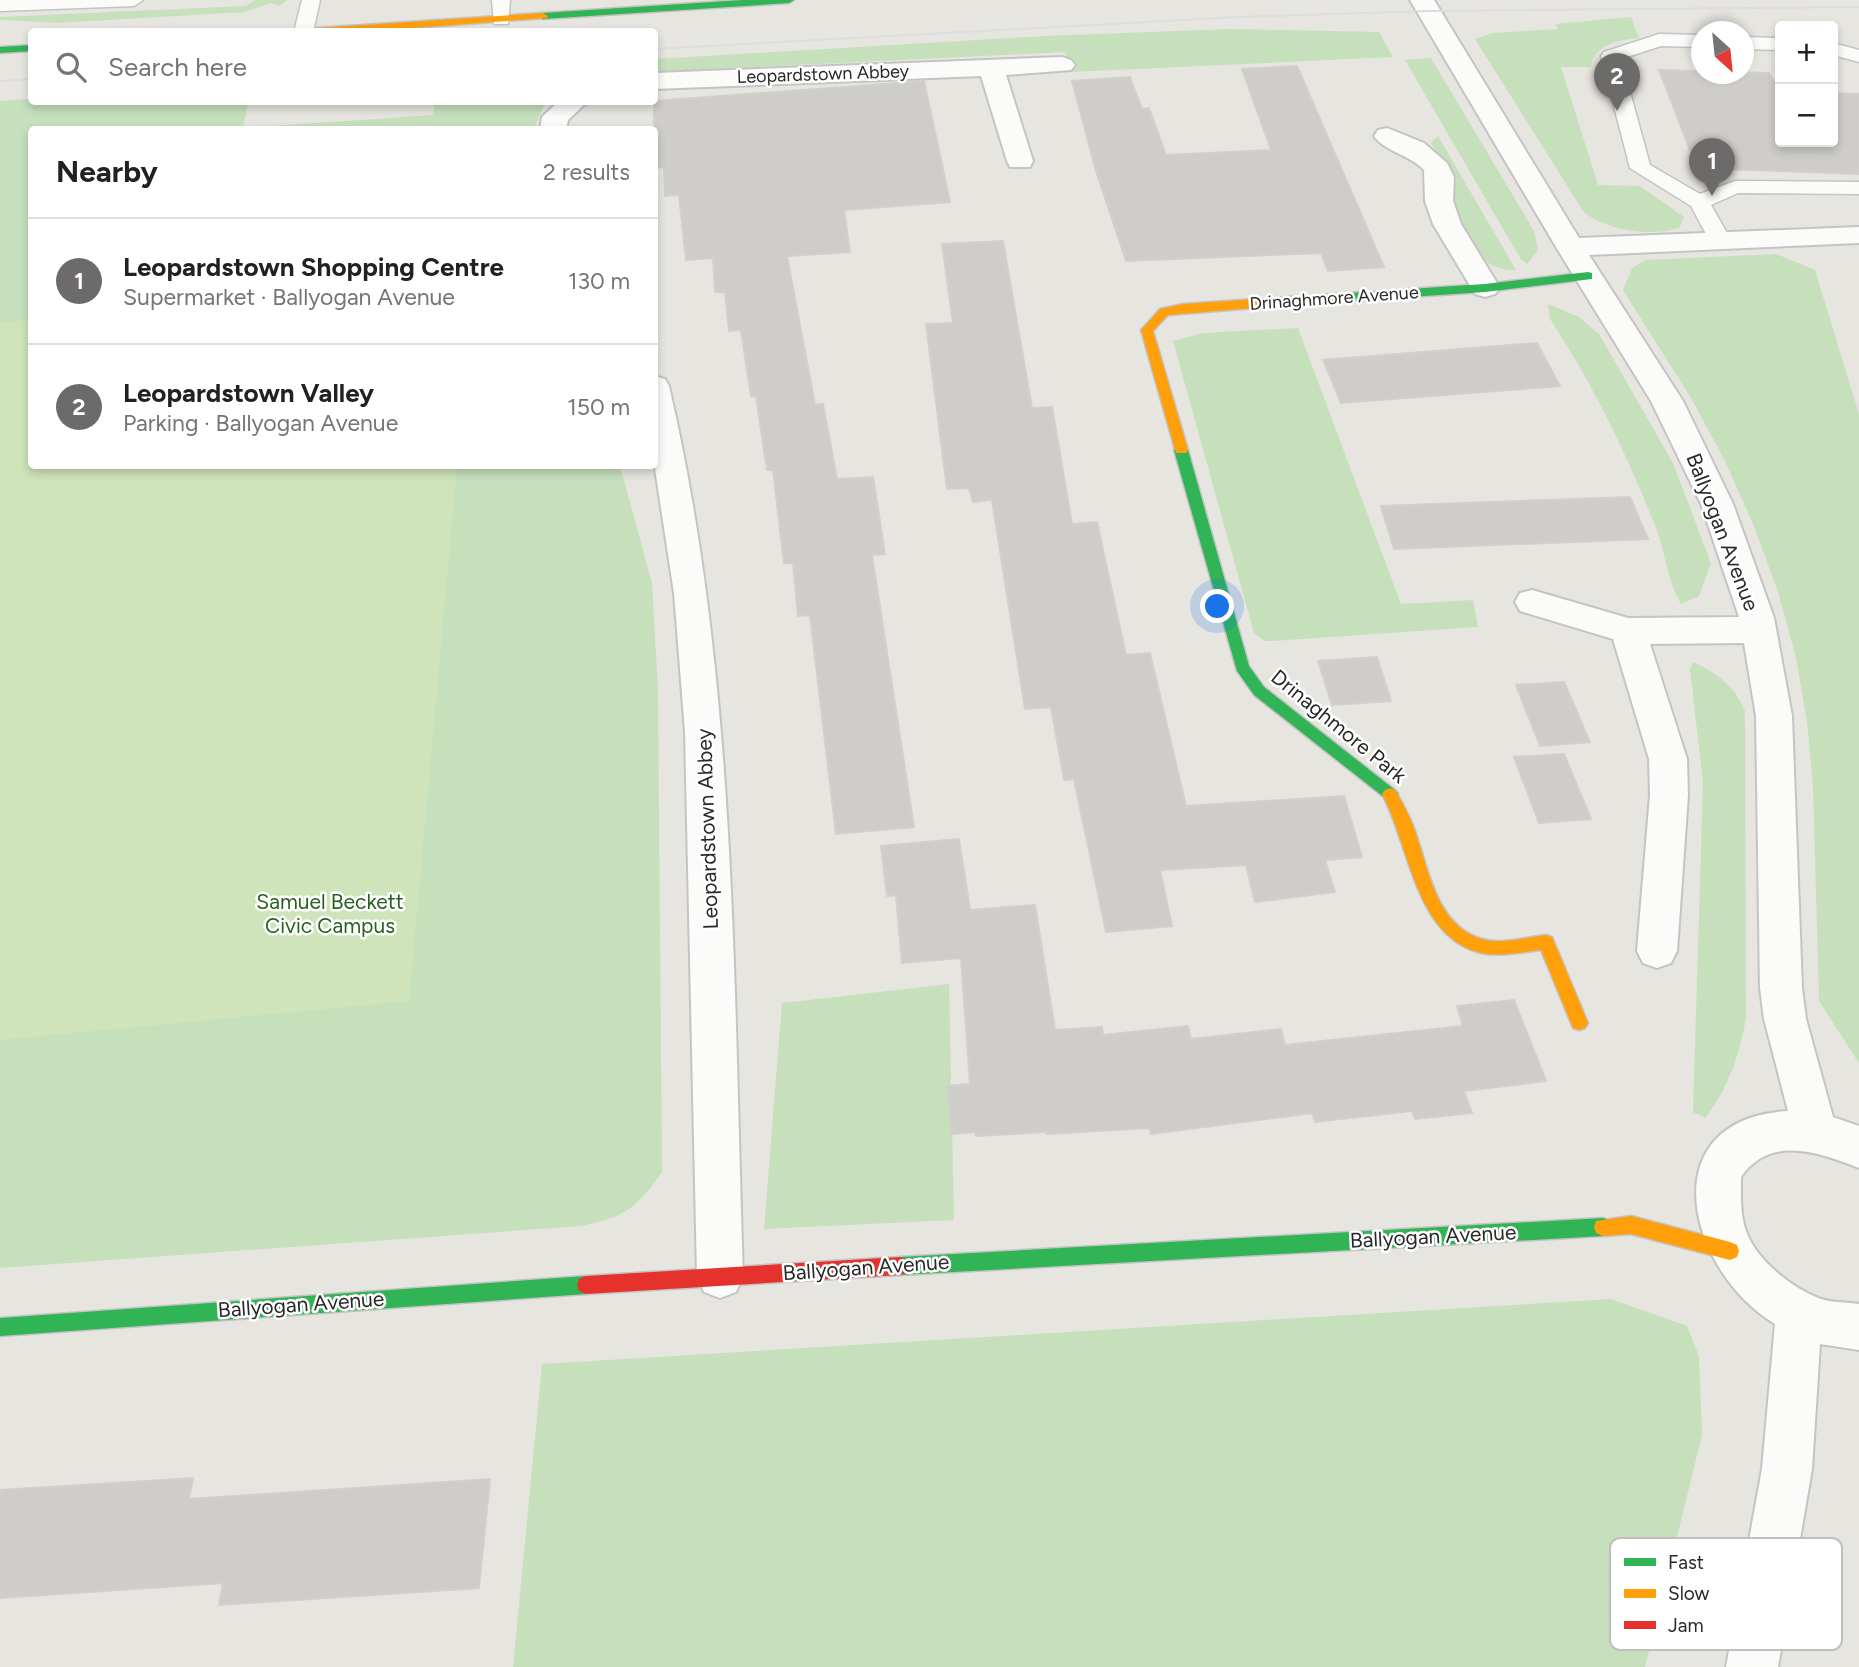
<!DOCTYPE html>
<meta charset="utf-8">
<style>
body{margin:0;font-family:Figtree,sans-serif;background:#f6f6f6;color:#202124}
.controls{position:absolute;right:21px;top:21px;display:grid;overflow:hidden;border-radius:7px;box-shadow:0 4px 10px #0003}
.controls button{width:63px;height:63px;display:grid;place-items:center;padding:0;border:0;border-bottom:2px solid #e0e0e0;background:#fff;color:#202124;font:35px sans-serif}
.compass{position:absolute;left:1691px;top:21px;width:63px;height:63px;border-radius:50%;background:#fff;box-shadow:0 4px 10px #0003;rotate:153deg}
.you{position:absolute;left:1218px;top:607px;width:24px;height:24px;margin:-18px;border:5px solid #fff;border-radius:50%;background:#1a73e8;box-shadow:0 0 0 10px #1a73e833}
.badge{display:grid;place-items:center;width:46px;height:46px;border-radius:50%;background:#6c6b69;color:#fff;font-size:23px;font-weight:700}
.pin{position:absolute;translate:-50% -58px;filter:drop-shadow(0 2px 4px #0008)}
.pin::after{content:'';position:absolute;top:37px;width:24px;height:21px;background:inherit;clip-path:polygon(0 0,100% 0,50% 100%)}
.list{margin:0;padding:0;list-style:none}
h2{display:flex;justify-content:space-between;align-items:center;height:91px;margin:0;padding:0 28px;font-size:30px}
h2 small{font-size:23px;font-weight:400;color:#757577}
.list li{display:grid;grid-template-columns:46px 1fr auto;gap:21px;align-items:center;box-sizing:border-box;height:126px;padding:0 28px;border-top:2px solid #e0e0e0}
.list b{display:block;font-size:26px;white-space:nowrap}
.list p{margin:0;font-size:23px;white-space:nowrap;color:#757577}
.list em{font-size:23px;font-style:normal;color:#757577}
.icon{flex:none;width:38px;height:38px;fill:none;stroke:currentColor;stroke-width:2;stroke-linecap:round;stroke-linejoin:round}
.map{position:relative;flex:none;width:1859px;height:1667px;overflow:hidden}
.search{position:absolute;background:#fff;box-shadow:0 4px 10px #0003;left:28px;top:28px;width:630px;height:77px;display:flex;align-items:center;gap:18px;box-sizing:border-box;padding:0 24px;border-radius:7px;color:#757577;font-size:26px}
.panel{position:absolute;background:#fff;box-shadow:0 4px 10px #0003;left:28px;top:126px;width:630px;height:343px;border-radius:7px}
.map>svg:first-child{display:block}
.green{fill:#c6e0bc}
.pitch{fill:#cfe4ba}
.building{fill:#cecdc9;stroke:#d2d0cc;stroke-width:2}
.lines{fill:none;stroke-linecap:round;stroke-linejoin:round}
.lane-casing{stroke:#c5c4c4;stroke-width:3}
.street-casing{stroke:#c5c4c4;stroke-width:4}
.fast-casing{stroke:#c5c4c4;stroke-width:3}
.slow-casing{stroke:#c5c4c4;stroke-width:3}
.jam-casing{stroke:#c5c4c4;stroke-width:3}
.lane{fill:#fbfbfa;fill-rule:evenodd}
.street{fill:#fbfbfa;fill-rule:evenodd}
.fast{fill:#30b455;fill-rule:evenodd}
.slow{fill:#ff9f0a;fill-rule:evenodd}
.jam{fill:#e5322d;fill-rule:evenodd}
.tram{stroke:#dddcde;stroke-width:2}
.labels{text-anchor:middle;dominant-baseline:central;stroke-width:5;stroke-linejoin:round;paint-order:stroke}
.far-street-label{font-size:18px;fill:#292929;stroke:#fff}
.street-label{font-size:21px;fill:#292929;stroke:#fff}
.park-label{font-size:21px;fill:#266020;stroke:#fff}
.key{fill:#fff;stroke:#bfbfbf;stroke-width:2}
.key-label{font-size:19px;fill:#292929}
</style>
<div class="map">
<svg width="1859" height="1667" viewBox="0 0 1859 1667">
<rect width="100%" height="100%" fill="#e7e5e0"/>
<path class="green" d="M255,0h32l-8,6 -7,-3 -28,9 -187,11 -57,-3v-3l246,-11z
M1631,17l8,21c-21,2 -43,6 -49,29h-29l37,118 42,1 44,31 -5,11c-26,9 -74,3 -96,-17l-108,-172 17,-6 66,-4 -3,-5z
M1228,29l151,3 14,25 -321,15 -7,-20 -410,20 -1,-13 391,-23z
M1431,58l103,173 4,19 -11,14 -7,-6 -115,-198z
M31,99l1,3h216l-5,26 190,-13 2,-13h110l-11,27 -502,1v336h588l32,117 6,108 4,481c-26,37 -37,45 -81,54l-581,42v-1167z
M1438,136l78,134c-35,3 -56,-36 -62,-68 -1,-7 1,-15 2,-22l-25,-37z
M1776,254l39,16 44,144v649l-40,-62 -6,-215 -6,-64 -11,-64 -18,-66 -25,-68 -29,-65 -33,-61 -68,-108 9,-22 14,-8z
M1548,304l31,13 20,17 74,129 38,100 -12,33 -18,8c-14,-24 -16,-55 -27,-81 -28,-71 -62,-140 -104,-204z
M1298,328l103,276 72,-4 5,27 -205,14h-8l-11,-8 -81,-292 30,-8z
M1693,662c24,11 42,24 52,49l1,307c-7,38 -17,69 -41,100l-12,-6 10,-329 -13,-114z
M949,984l5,236 -190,9 18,-226z
M1611,1299l76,27 12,30 3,79 -57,232h-1132l29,-303z"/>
<path class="pitch" d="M31,320l1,146h425l-48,535 -409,39v-718z"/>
<path class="building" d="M1297,66l87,201 -56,4 -7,-18 -195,8 -30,-90 -24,-90 58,-4 12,32 7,-1 17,47 105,-5 -29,-81z
M1659,70l110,3 11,19v50h53v-49l26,1v80l-162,-6z
M924,81l26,121 -106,8 6,42 -63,4 28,149 8,-1 14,75 36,-2 12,77 -13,1 42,272 -78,7 -26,-219 -12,1 -5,-53h-9l-11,-93h-6l-11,-74h-5l-10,-66 -12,1 -4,-39h-10l-2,-34 -27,2 -7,-65 -14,1 -1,-29 -10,1v-67z
M1003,241l29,167 20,-1 20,117 25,-2 29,133 24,-2 36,153 158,-10 18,61 -37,3 10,32 -80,10 -9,-37 -86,5 12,56 -66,6 -32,-153 -10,1 -13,-73 -26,2 -33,-209 -19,2 -4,-14 -22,1 -21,-165 27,-1 -11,-79z
M1537,343l23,43 -219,17 -18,-43z
M1630,497l18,42 -254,10 -13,-43z
M1377,657l14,44 -59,4 -14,-44z
M1564,682l26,60 -50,4 -24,-61z
M1564,754l27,65 -52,4 -25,-66z
M959,839l11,71 65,-5 20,125 47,-3 1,8 85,-9 3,13 90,-10 4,16 178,-19 -6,-20 57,-6 32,81 -82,10 8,22 -57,6 -3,-8 -97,11 -3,-9 -161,21 -2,-6 -102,6v-2l-71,4v-4l-24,2 -5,-48 23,-2 -9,-126 -59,5 -6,-68 -9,1 -6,-50z
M193,1478l-4,21 301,-20 -11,109 -260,17 4,-22 -223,15v-108z"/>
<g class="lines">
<defs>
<path id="lane" d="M0,0h143l-9,6 -134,5z
M302,0h18l-7,32h-19z
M492,0h18l-2,24h-14z
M1659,34l43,1v12l-41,-1 -40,13 29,106 50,29 35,-13 124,1v12l-121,-1 -27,12 20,35 -3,5h-16l-21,-39 -61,-38 -29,-112 3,-4z
M1744,37l36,1v12l-36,-1z
M1833,43l26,7v12l-26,-7z"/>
<path id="street" d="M1410,0h24l145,238 280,-11v16l-270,12 94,146 50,103 41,114 18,98 10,272 4,31 27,98 26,9v42c-39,-15 -89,-34 -118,9 0,18 -1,37 5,54 10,29 47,58 75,68 12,4 26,3 38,5v46l-39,-6 -8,125 -34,198h-52l36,-198 13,-145c-88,-53 -126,-205 13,-213l-24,-92 -4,-31 -4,-272 -12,-73 -94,1 37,115 1,36 -11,156 -6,12 -14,5 -14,-5 -6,-12 13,-156 -1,-36 -36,-120 -93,-28 -5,-9 5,-9 12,-3 96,28 111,-1 -38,-113 -50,-103 -95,-154z
M1062,57l9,3 4,5 -4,5 -65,5 27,86 -3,6h-20l-3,-6 -26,-85 -327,13v-16z
M558,102h29l-19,18 -2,10h-26l2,-13z
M1387,128l37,15 23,20 7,14 -1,24 8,23 39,64 -5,6 -10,3 -10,-3 -42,-70 -8,-23 -1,-31c-14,-15 -40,-19 -50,-34l4,-6z
M654,376l11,3 4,7c68,292 64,592 74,890l-7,16 -16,6 -16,-6 -7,-16 -12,-544 -11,-139 -20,-131z"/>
<path id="fast" d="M743,0h51l-5,3 -246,16 -5,-3 5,-3z
M32,45v6l-32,2v-6z
M1588,272l4,1v6l-107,13 -136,9 -6,-4 6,-4 136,-9z
M1181,446l7,4 61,216 15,21 131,103 3,4 -3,4h-10l-131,-103 -17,-24 -63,-221z
M1603,1218l7,3 2,6 -2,6 -7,3 -703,39 -7,-3 -2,-6 2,-6 7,-3z
M586,1276l7,3 2,6 -2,6 -7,3 -586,42v-18z"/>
<path id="slow" d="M543,13l5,3 -1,2 -191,14h-58l5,-3z
M1349,293l6,4 -2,3 -185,15 -15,16 35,119 -2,3h-10l-35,-123 19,-21 23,-5z
M1390,788l5,2c8,14 16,28 21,44 13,37 21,92 66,105 20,6 44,-2 64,-4l6,2 36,86 -3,5 -6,2 -6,-2 -32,-78c-19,2 -41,7 -60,3 -66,-16 -71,-107 -99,-159l3,-4z
M1631,1216l99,26 7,3 2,6 -2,6 -7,3 -99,-26 -28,2 -7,-3 -2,-6 2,-6z"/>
<path id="jam" d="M900,1257l7,3 2,6 -2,6 -7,3 -314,19 -7,-3 -2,-6 2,-6 7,-3z"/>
</defs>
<use href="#lane" class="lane-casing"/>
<use href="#street" class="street-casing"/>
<use href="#fast" class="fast-casing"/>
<use href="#slow" class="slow-casing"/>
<use href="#jam" class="jam-casing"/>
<use href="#lane" class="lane"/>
<use href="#street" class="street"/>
<use href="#fast" class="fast"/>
<use href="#slow" class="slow"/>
<use href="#jam" class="jam"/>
<path class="tram" d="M654,49l583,-32 191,-6 431,-4
M0,81l32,-2"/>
</g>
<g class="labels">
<g class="far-street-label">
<text transform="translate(823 74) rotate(-2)">Leopardstown Abbey</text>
<text transform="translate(1334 298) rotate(-4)">Drinaghmore Avenue</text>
</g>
<g class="street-label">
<text transform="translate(1723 532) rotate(69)">Ballyogan Avenue</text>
<text transform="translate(1339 726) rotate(39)">Drinaghmore Park</text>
<text transform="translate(707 829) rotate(-92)">Leopardstown Abbey</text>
<text transform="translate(1433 1236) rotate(-3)">Ballyogan Avenue</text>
<text transform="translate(866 1267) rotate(-4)">Ballyogan Avenue</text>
<text transform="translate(301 1304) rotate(-4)">Ballyogan Avenue</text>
</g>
<g class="park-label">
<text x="330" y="901">Samuel Beckett<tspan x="330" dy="24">Civic Campus</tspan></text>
</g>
</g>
<rect x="1610" y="1538" width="232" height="112" rx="10" class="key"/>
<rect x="1624" y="1558" width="32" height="8" fill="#30b455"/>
<rect x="1624" y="1589" width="32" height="9" fill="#ff9f0a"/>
<rect x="1624" y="1621" width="32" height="8" fill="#e5322d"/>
<g class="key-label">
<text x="1668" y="1569">Fast</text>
<text x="1668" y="1600">Slow</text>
<text x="1668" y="1632">Jam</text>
</g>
</svg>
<div class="controls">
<button>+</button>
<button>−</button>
</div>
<svg class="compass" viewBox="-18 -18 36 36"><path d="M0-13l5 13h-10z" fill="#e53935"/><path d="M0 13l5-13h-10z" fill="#757577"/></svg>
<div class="you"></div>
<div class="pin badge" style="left:1712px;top:196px">1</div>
<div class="pin badge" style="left:1617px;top:111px">2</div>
<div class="search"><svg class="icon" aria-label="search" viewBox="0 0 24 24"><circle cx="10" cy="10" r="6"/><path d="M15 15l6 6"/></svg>Search here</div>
<section class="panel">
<h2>Nearby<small>2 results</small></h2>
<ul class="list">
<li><span class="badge">1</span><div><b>Leopardstown Shopping Centre</b><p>Supermarket · Ballyogan Avenue</p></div><em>130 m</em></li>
<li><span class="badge">2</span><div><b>Leopardstown Valley</b><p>Parking · Ballyogan Avenue</p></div><em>150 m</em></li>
</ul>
</section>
</div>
